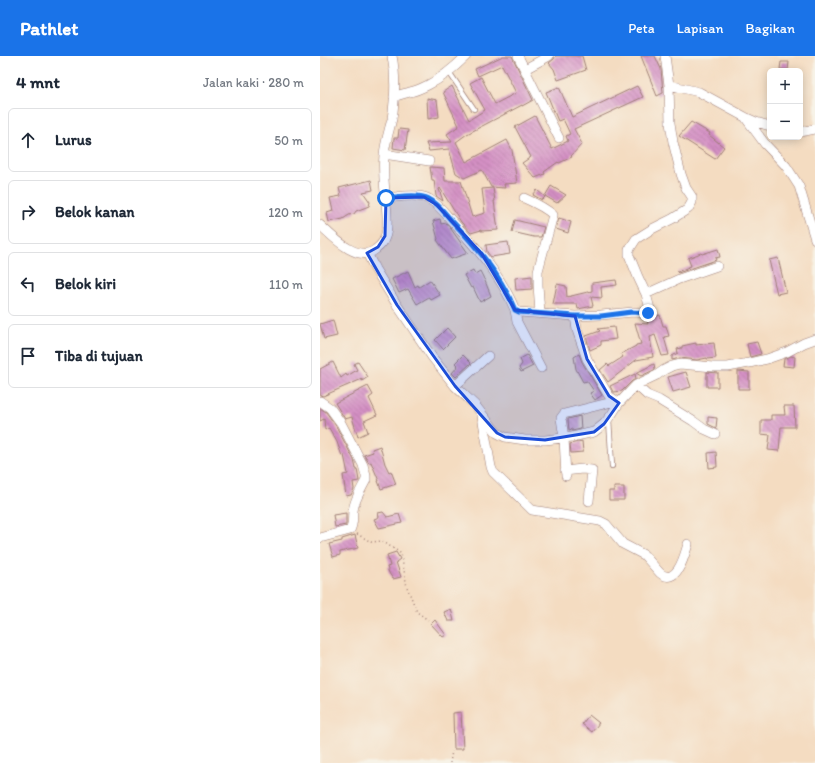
<!DOCTYPE html>
<html lang="id">
<meta charset="utf-8">
<style>
body{margin:0;font-family:Itim,sans-serif;background:#f2f2f3;color:#1f2937}
.controls{position:absolute;right:12px;top:12px;display:grid;overflow:hidden;border-radius:6px;box-shadow:0 2px 10px #0003}
.controls button{width:36px;height:36px;display:grid;place-items:center;padding:0;border:0;border-bottom:1px solid #e0e1e3;background:#fff;color:#1f2937;font:20px sans-serif}
.stop{position:absolute;width:12px;height:12px;margin:-9px;border:3px solid #1a73e8;border-radius:50%;background:#fff}
.stop.end{background:#1a73e8;border-color:#fff;box-shadow:0 1px 4px #0008}
.list{margin:0;padding:0;list-style:none}
h2{display:flex;justify-content:space-between;align-items:center;height:52px;margin:0;padding:0 16px;font-size:17px}
h2 small{font-size:13px;font-weight:400;color:#747a83}
.list li{display:grid;grid-template-columns:26px 1fr auto;gap:12px;align-items:center;box-sizing:border-box;height:64px;margin:0 8px 8px;padding:0 8px;border:1px solid #e0e1e3;border-radius:6px}
.list b{display:block;font-size:15px;white-space:nowrap}
.list em{font-size:13px;font-style:normal;color:#747a83}
.icon{flex:none;width:22px;height:22px;fill:none;stroke:currentColor;stroke-width:2;stroke-linecap:round;stroke-linejoin:round}
.map{position:relative;flex:none;width:495px;height:707px;overflow:hidden}
header{display:flex;align-items:center;gap:24px;box-sizing:border-box;height:56px;padding:0 20px;background:#1a73e8;color:#fff}
header strong{font-size:19px}
nav{display:flex;gap:22px;margin-inline-start:auto;font-size:14px}
main{display:flex}
aside{flex:1;background:#fff}
.map>svg:first-child{display:block}
.building{fill:url(#building-back-hatch)}
.lines{fill:none;stroke-linecap:round;stroke-linejoin:round}
.lane-casing{stroke:#9f7e76;stroke-width:6}
.street-casing{stroke:#9f7e76;stroke-width:10}
.path{stroke:#9f7e76;stroke-width:1.5;stroke-dasharray:1 3;stroke-linecap:butt}
.lane{stroke:#fff;stroke-width:4.5}
.street{stroke:#fff;stroke-width:9}
.route{stroke:#1a73e8;stroke-width:5}
.marked{fill:#1d4ed8;fill-opacity:0.2;stroke:#1d4ed8;stroke-width:3;stroke-linejoin:round}
</style>
<header>
<strong>Pathlet</strong>
<nav><a>Peta</a><a>Lapisan</a><a>Bagikan</a></nav>
</header>
<main>
<aside>
<h2>4 mnt<small>Jalan kaki · 280 m</small></h2>
<ul class="list">
<li><svg class="icon" aria-label="ahead" viewBox="0 0 24 24"><path d="M12 20V5M6 11l6-6 6 6"/></svg><div><b>Lurus</b></div><em>50 m</em></li>
<li><svg class="icon" aria-label="right" viewBox="0 0 24 24"><path d="M7 20v-9h11M14 6l5 5-5 5"/></svg><div><b>Belok kanan</b></div><em>120 m</em></li>
<li><svg class="icon" aria-label="left" viewBox="0 0 24 24"><path d="M17 20v-9H6M10 6l-5 5 5 5"/></svg><div><b>Belok kiri</b></div><em>110 m</em></li>
<li><svg class="icon" aria-label="arrive" viewBox="0 0 24 24"><path d="M6 21V4h12l-3 4 3 4H6"/></svg><div><b>Tiba di tujuan</b></div></li>
</ul>
</aside>
<div class="map">
<svg width="495" height="707" viewBox="0 0 495 707">
<defs>
<pattern id="building-back-hatch" width="6" height="6" patternUnits="userSpaceOnUse"><rect width="6" height="6" fill="#d490c4"/><path d="M-1 5l2 2M0 0l6 6M5-1l2 2" fill="none" stroke="#ae759f"/></pattern>
</defs>
<rect width="100%" height="100%" fill="#f7f3e8"/>
<filter id="ink" filterUnits="userSpaceOnUse"><feTurbulence type="fractalNoise" baseFrequency=".025" numOctaves="2"/><feDisplacementMap in="SourceGraphic" scale="8" xChannelSelector="R" yChannelSelector="G"/><feConvolveMatrix kernelMatrix="1 2 1 2 8 2 1 2 1" color-interpolation-filters="sRGB"/></filter>
<filter id="wash" filterUnits="userSpaceOnUse"><feTurbulence type="fractalNoise" baseFrequency=".012" numOctaves="4" result="noise"/><feDisplacementMap in="SourceGraphic" scale="16" xChannelSelector="R" yChannelSelector="G"/><feGaussianBlur stdDeviation="0.9" result="paint"/><feColorMatrix in="noise" values="0 0 0 0 0 0 0 0 0 0 0 0 0 0 0 0 0 1.4 0 .05"/><feComposite in="paint" operator="in"/></filter>
<g filter="url(#wash)">
<rect width="100%" height="100%" fill="#f4dcc1"/>
<g id="blocks">
<path class="building" d="M183,0h9l21,44 -11,6v-1l-55,29 -11,8 10,20 41,-22 5,10 5,33 -13,1 1,4 -14,-1 -9,-17 -18,8 -8,-5 -7,-24 -20,2 -3,-8 26,-1 -5,-8 12,-8 -16,-34 9,-6 17,34 16,-10 -15,-27 11,-6 14,27 21,-11 -14,-28 -24,11 -3,-7z
M236,0h26l4,14 -28,10 -4,-11 -5,-6 5,-4 1,-2z
M321,0h14l6,13 2,24 -6,3z
M461,6h8l-1,8 -8,-1z
M317,30l6,11 -69,32 8,15 -11,12 1,1 -13,6 -1,-1 -14,10 1,2 -10,4 -13,-15 9,-6 -16,-30 20,-11 17,33 16,-8 -2,-5 4,-2 -7,-15 -5,2 -12,-29 13,-5 13,30z
M107,42l10,2 2,17 -11,2z
M371,66l19,11 -1,2 15,12 -9,12 -36,-23z
M79,73l9,1 -3,20 -12,-2 1,-10h4z
M110,111l14,1 1,13h16l11,36 13,-4 -3,-24 11,-1 2,13h-1l4,29 -17,1v-1l-10,3 -10,-11 -21,-34 -1,1 4,12 -7,-5 -2,-16h-2z
M51,124l2,10 -10,2 7,10 -1,4 -13,5 -2,3 -5,1 -6,4 -14,3 -2,-9 6,-2 -3,-13 11,-2 -2,-8z
M231,130l15,9 -9,8 -12,-7z
M217,134l8,7 -3,3 -9,-5z
M239,162l12,4 -3,11 -12,-4z
M120,163l1,5 5,-1 5,6 17,24 -17,6 -14,-19 1,-1 -5,-18z
M195,164l29,7 -3,10h-7l-22,-5z
M188,186l2,12 -19,3 -4,-5 -1,-7z
M398,193l2,8 -5,1 1,2 -38,13 -1,-1 14,-6 -3,-8 13,-5 1,1z
M458,202l8,34 -9,2 -8,-34z
M153,214l2,4 5,-3 5,10 6,15 -11,6 -7,-15 -2,1 -7,-13z
M88,215l7,16 3,-2 1,2 11,-7 10,15 -9,5 -2,-3 -12,7 -9,-15 -9,4 -7,-14z
M212,220v13l-16,1 -1,-12z
M296,224l1,5 -16,2 1,11 -11,-1 2,9 -15,3 -1,-5h-24l4,-20 9,2 1,11 25,-6v-8z
M340,259l3,11h3l3,10 -5,1 5,18 -7,1 -7,-21 -5,2 3,20 -17,3 -28,22 -8,-12 7,-6 2,2 14,-9 -2,-3 15,-8v-1l5,-1 -6,-21 13,1 -1,-5z
M13,264l4,16 -13,3 -4,-15z
M294,271l2,12 -15,2v4l-11,5 -4,-14 14,-5 -2,-2z
M127,272l8,9 -12,12 -8,-9z
M437,286l4,12 -11,3 -3,-13z
M376,287v2l18,-2 2,15 -9,1v-1l-10,2 -17,-2 -8,2v-4l6,-3 -1,-4 5,-1v-2z
M259,298l3,8 20,33 -7,5 -5,-7 4,-2 -7,-10 -4,1 -7,-13 -2,-12z
M143,299l8,8 -15,14 -4,-4 6,-7 -3,-3z
M207,299l6,11 -12,6 -2,-4 3,-4 -2,-5z
M471,300l4,1 -1,10 -11,-1 1,-7z
M13,306l8,16 5,-4 1,2 10,-6 -3,-6 4,-2 10,15 -6,4v-2l-39,17 -3,-1v-26z
M334,308l1,5 -1,1 -13,6 -5,-3z
M418,315l11,1v17h-11z
M366,316l5,15 -18,5 -5,-15z
M387,316l11,1v14h-11z
M315,318l1,5 -4,2 -10,10 -8,1h-1l-3,-6z
M48,330l5,9 -4,3 8,17 -13,6 4,11 -10,5 -6,-20 -7,2 -10,-16z
M464,350h10l1,21h-14l-2,24 -11,-1 2,-15 -9,-1v-14h10v-5h14z
M0,352l6,4 10,14 18,34 2,9h1l2,12 -6,1 1,7 -3,6 -5,1 -3,-21 5,-1 -4,-19 -2,1 -5,-14 -8,-14 -4,2 -1,-11 -4,2z
M260,360l1,13 -9,2v-2l-3,1 -1,-11z
M388,361l9,1 -1,10 -8,-4z
M262,385l1,11 -12,1 -1,-9z
M60,390l5,18 4,8 2,-1 5,13 -15,5 -3,-8h1l-8,-19 -2,1 -5,-8 9,-3 -1,-3z
M396,396l1,15 -8,1 -1,-15z
M294,431h10v13h-15v-9h5z
M63,456l4,5 12,-3 3,9 -23,5 -5,-9 5,-2 -1,-4z
M26,457v12l-11,2 -2,-12z
M35,479l3,13 -18,4v3l-7,2 -4,-13 13,-3v-2z
M76,496l4,7 -4,3 5,15 -8,2 -4,-6 -2,-6 3,-1 -3,-11z
M131,553l3,12h-6l-4,-9z
M115,564l11,15 -3,2 -12,-13z
M141,656l2,37h-9l-1,-36z
M269,659l10,8 -7,9 -10,-8z"/>
</g>
</g>
<g filter="url(#ink)">
<use href="#blocks" fill-opacity="0" stroke="#9f7e76" stroke-width="1"/>
<g class="lines">
<defs>
<path id="lane" d="M129,16l25,37
M289,364l3,46"/>
<path id="street" d="M198,0l41,82
M345,0l4,29 1,38 3,19 8,32 5,14 6,9v5l-4,7 -16,10 -20,10 -16,10 -7,11v5l9,22 8,17 33,-15 38,-13
M205,13l24,-13
M349,29l30,7 46,25 11,5 14,4
M74,41c6,-3 10,-3 16,-5 6,-1 12,-4 18,-7 14,-7 27,-18 38,-29
M425,61l20,27 21,22 13,20 16,53
M480,76l15,-3
M64,98l45,7
M66,142c12,-1 33,-5 43,1 9,5 15,13 22,21 25,27 50,55 64,90l4,2 56,4 26,-1 32,-3 15,1 2,-2v-2l-4,-15
M204,142c9,4 22,10 29,17l-15,56v14l2,28
M0,169c13,12 38,39 56,24 4,-3 8,-8 9,-12 3,-7 2,-15 2,-21 -1,-20 -5,-41 -3,-61 1,-12 5,-24 8,-36 3,-20 4,-43 0,-63
M47,197l8,16 22,36 35,52 23,29 20,19 22,28 8,4 20,3h20l27,-3 22,-5 10,-8 8,-10 7,-11 17,-18 21,-10 7,-5 8,-4 8,-2 33,3h15l21,-4 18,-4 20,-7 17,-9 11,-4
M195,254l2,12 24,46
M255,260l2,14 10,29 22,37 9,6
M316,329l11,10 12,5 34,21 11,8 11,5
M135,330l33,-30
M0,345l10,7 11,15 22,42 3,11v4c-5,10 -12,20 -13,31 -1,6 1,13 -3,19l-30,8
M162,360l9,51 2,5 36,35 3,3 68,11 6,3 17,20 21,11 16,18c17,14 25,-19 28,-29
M245,415l17,-2 10,1 -3,31
M246,420l-2,-38 -3,-20 3,-4 52,-13"/>
</defs>
<use href="#lane" class="lane-casing"/>
<use href="#street" class="street-casing"/>
<path class="path" d="M37,478l14,8 11,-1 17,11 2,2 6,33 10,25 11,8
M130,707l2,-12"/>
<use href="#lane" class="lane"/>
<use href="#street" class="street"/>
</g>
</g>
<g class="lines" filter="url(#ink)">
<path class="route" d="M66,142c12,-1 32,-5 43,1 9,4 15,13 22,21 25,26 50,55 64,90l4,2 56,4h26l31,-4 16,1"/>
</g>
<path class="marked" d="M104,141l13,8 45,49 33,56 60,6 12,43 22,37 10,7 -15,21 -10,8 -49,8 -40,-3 -8,-4 -42,-47 -58,-81 -30,-52 11,-6 7,-11 1,-38z"/>
</svg>
<div class="controls">
<button>+</button>
<button>−</button>
</div>
<div class="stop" style="left:66px;top:142px"></div>
<div class="stop end" style="left:328px;top:257px"></div>
</div>
</main>
